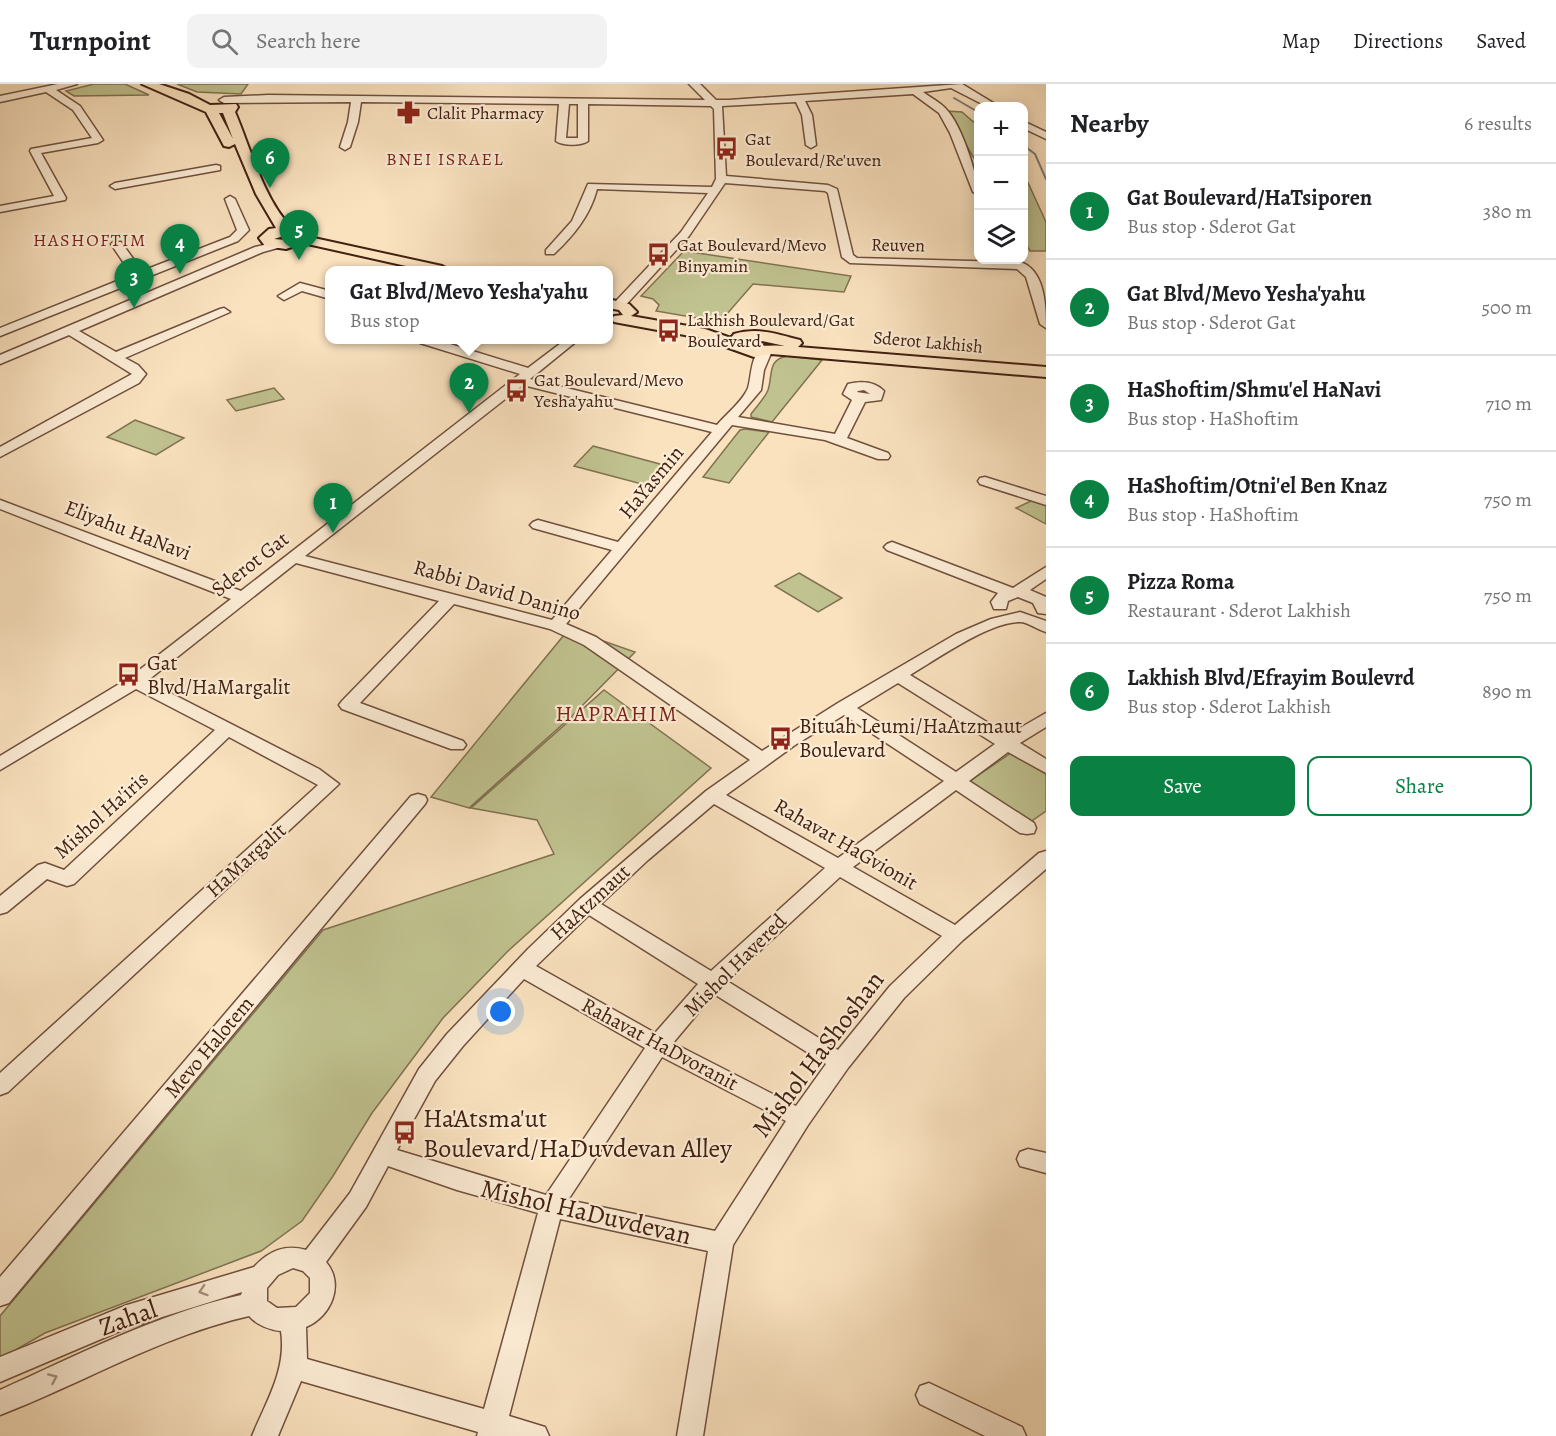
<!DOCTYPE html>
<meta charset="utf-8">
<style>
body{margin:0;font-family:Alegreya,serif;background:#f2f2f2;color:#202124}
.controls{position:absolute;right:18px;top:18px;display:grid;overflow:hidden;border-radius:12px;box-shadow:0 3px 15px #0003}
.controls button{width:54px;height:54px;display:grid;place-items:center;padding:0;border:0;border-bottom:2px solid #e0e0e0;background:#fff;color:#202124;font:30px sans-serif}
.you{position:absolute;left:501px;top:928px;width:21px;height:21px;margin:-15px;border:4px solid #fff;border-radius:50%;background:#1a73e8;box-shadow:0 0 0 9px #1a73e833}
.badge{display:grid;place-items:center;width:39px;height:39px;border-radius:50%;background:#0b8043;color:#fff;font-size:20px;font-weight:700}
.pin{position:absolute;translate:-50% -50px;filter:drop-shadow(0 2px 3px #0008)}
.pin::after{content:'';position:absolute;top:32px;width:21px;height:18px;background:inherit;clip-path:polygon(0 0,100% 0,50% 100%)}
.popup{position:absolute;left:325px;top:182px;width:288px;height:78px;box-sizing:border-box;display:grid;place-content:center;border-radius:12px;background:#fff;filter:drop-shadow(0 2px 4px #0005);font-size:20px;white-space:nowrap;color:#757577}
.popup b{font-size:22px;color:#202124}
.popup::after{content:'';position:absolute;left:50%;top:100%;margin-left:-12px;border:12px solid transparent;border-top-color:#fff}
.list{margin:0;padding:0;list-style:none}
h2{display:flex;justify-content:space-between;align-items:center;height:78px;margin:0;padding:0 24px;font-size:26px}
h2 small{font-size:20px;font-weight:400;color:#757577}
.list li{display:grid;grid-template-columns:39px 1fr auto;gap:18px;align-items:center;box-sizing:border-box;height:96px;padding:0 24px;border-top:2px solid #e0e0e0}
.list b{display:block;font-size:22px;white-space:nowrap}
.list p{margin:0;font-size:20px;white-space:nowrap;color:#757577}
.list em{font-size:20px;font-style:normal;color:#757577}
.actions{display:flex;gap:12px;padding:18px 24px}
.actions a{flex:1;padding:14px 0;border:2px solid #0b8043;border-radius:12px;text-align:center;font-size:21px;color:#0b8043}
.actions .main{background:#0b8043;color:#fff}
.icon{flex:none;width:33px;height:33px;fill:none;stroke:currentColor;stroke-width:2;stroke-linecap:round;stroke-linejoin:round}
.map{position:relative;flex:none;width:1046px;height:1352px;overflow:hidden}
header{display:flex;align-items:center;gap:36px;box-sizing:border-box;height:84px;padding:0 30px;background:#fff;border-bottom:2px solid #e0e0e0}
header strong{font-size:28px}
nav{display:flex;gap:33px;margin-inline-start:auto;font-size:21px}
.search{width:420px;height:54px;background:#f2f2f2;display:flex;align-items:center;gap:15px;box-sizing:border-box;padding:0 21px;border-radius:12px;color:#757577;font-size:22px}
main{display:flex}
aside{flex:1;background:#fff}
.map>svg:first-child{display:block}
.green{fill:#c0c390;stroke:#817251;stroke-width:1.5}
.lines{fill:none;stroke-linecap:round;stroke-linejoin:round}
.stream{stroke:#7d7c79;stroke-width:2}
.minor-casing{stroke:#70503d;stroke-width:3}
.major-casing{stroke:#422012;stroke-width:4}
.minor{fill:#fcecd5;fill-rule:evenodd}
.major{fill:#fae2bf;fill-rule:evenodd}
.oneway{stroke:#a8907d}
.labels{text-anchor:middle;dominant-baseline:central;stroke-width:4.5;stroke-linejoin:round;paint-order:stroke}
.far-poi-label{font-size:18px;fill:#422012;stroke:#fcecd5;text-anchor:start}
.far-neighbourhood-label{font-size:18px;letter-spacing:1.5px;fill:#7a1f14;stroke:#fcecd5}
.far-street-label{font-size:18px;fill:#422012;stroke:#fcecd5}
.street-label{font-size:21px;fill:#422012;stroke:#fcecd5}
.poi-label{font-size:21px;fill:#422012;stroke:#fcecd5;text-anchor:start}
.neighbourhood-label{font-size:22px;letter-spacing:1.5px;fill:#7a1f14;stroke:#fcecd5}
.near-street-label{font-size:26px;fill:#422012;stroke:#fcecd5}
.near-poi-label{font-size:26px;fill:#422012;stroke:#fcecd5;text-anchor:start}
</style>
<header>
<strong>Turnpoint</strong>
<div class="search"><svg class="icon" aria-label="search" viewBox="0 0 24 24"><circle cx="10" cy="10" r="6"/><path d="M15 15l6 6"/></svg>Search here</div>
<nav><a>Map</a><a>Directions</a><a>Saved</a></nav>
</header>
<main>
<div class="map">
<svg width="1046" height="1352" viewBox="0 0 1046 1352">
<rect width="100%" height="100%" fill="#fae2bf"/>
<filter id="stains"><feTurbulence type="fractalNoise" baseFrequency=".00333" numOctaves="4"/><feColorMatrix values="0 0 0 0 .2 0 0 0 0 .09 0 0 0 0 .02 0 0 0 .5 -.17"/></filter>
<radialGradient id="worn" r=".72"><stop offset=".6" stop-color="#630" stop-opacity="0"/><stop offset="1" stop-color="#630" stop-opacity=".3"/></radialGradient>
<path class="green" d="M94,0h31l24,11 -75,1 -8,-5z
M177,0h71l-7,10 -44,-2z
M946,27l16,1 16,14v39z
M1024,90l22,48v29h-16l-6,-11z
M684,167l167,25 -7,16 -91,-8 -33,38 -64,-11 3,-6 -6,-6 -12,-3z
M787,272l35,4 -50,62 -21,-5v-3c5,-7 14,-16 17,-24 5,-15 -1,-30 19,-34z
M274,304l10,11 -48,12 -9,-11z
M135,336l49,18 -28,17 -49,-18z
M745,345l24,3 -40,51 -26,-6 37,-47z
M593,362l78,21 -18,20 -79,-21z
M1033,416l13,4v20l-30,-16z
M799,489l43,25 -24,14 -43,-26z
M569,545l66,23 -62,63 -104,93 -38,-11z
M604,606l107,78 -204,184 -64,66 -71,95 -39,63 -31,45 -41,30 -216,82 -45,26v-43l323,-386 231,-76 -17,-34 -66,-12z
M1011,669l35,21v37l-16,11 -63,-39z"/>
<g class="lines">
<path class="stream" d="M954,14l24,14
M1023,61l12,9 11,25"/>
<defs>
<path id="minor" d="M58,0h19l-21,6 24,16 23,34 -5,3 -57,10 25,45 -1,2 -65,12v-6l54,-10 -24,-45 1,-2 61,-11 -19,-28 -27,-18 -46,10v-6z
M689,0h11l16,16h13l233,-16 33,20 2,2h-11l-35,-18 -28,4c8,6 17,10 23,17 15,15 32,66 32,86l-5,-3 -23,-59 -11,-20 -26,-19 -108,7 7,14 4,30 -5,3 -5,-3 -4,-30 -6,-13 -74,4 4,70 102,9 9,4 16,66 4,3 151,4v-2c36,0 38,40 38,68l-6,-4 -14,-47 -9,-8 -167,-6 -8,-6 -14,-64 -3,-2 -100,-8 -36,53 -66,72h-8l-2,-3 2,-3 66,-70 27,-39 -111,-4c-7,27 -24,47 -43,65h-8v-4l26,-29 16,-37 124,3 4,-8 -2,-70 -3,-3 -123,-2v37c-7,5 -25,5 -32,0l3,-37 -198,-2 -3,20 -8,25 -5,3 -5,-3 8,-25 3,-20 -127,1 -5,-3 5,-3 44,-2 437,5zM569,20h9v34h-12z
M1023,37l23,11v7l-23,-11z
M216,81l4,1v4l-105,19 -5,-3 5,-3z
M230,112l5,3 14,31 -11,11 -238,95v-8l132,-53 -21,-31 2,-2h8l21,29 88,-34 7,-7 -12,-31z
M277,158l4,1v4l-18,5 -184,79 37,21 104,-43 4,-1 6,4 -105,46 13,7 8,9 -7,9 -139,74v-10l132,-73 -63,-39 -69,29v-9l255,-108z
M300,199l30,8v8l-28,-8 -18,9 -6,-4z
M419,256h18l91,28 37,-28h13l-48,39 187,46c9,-11 26,-24 31,-37 4,-12 2,-37 18,-41l6,4 -8,19 -3,20 -23,27 97,17 17,-34 -9,-6 5,-10c13,-3 26,-3 36,7l-3,9 -16,2 -18,36 41,15 2,3 -2,3h-10l-53,-19 -93,-15 -166,199 30,13 166,114 76,-48 118,-69 35,-15 29,-7 26,9v11c-8,-2 -18,-10 -26,-10 -31,0 -83,37 -110,53l98,60 38,-22v14l-26,16 26,16v14l-38,-21 -39,29 65,42 2,5 -2,5 -7,1 -7,-1 -64,-43 -103,77 102,58 84,-72 7,-2v18l-83,71 -59,58 -56,70 -40,57 -75,120 -30,191h-26l31,-185 -148,-32 -51,197 36,11 4,9h-72l1,-4 -177,-51 -23,55h-26c14,-34 35,-67 29,-105 -11,-1 -24,-6 -32,-15 -88,20 -166,67 -249,99v-25c78,-35 157,-76 241,-95l1,-3 -115,36 -127,54v-25l127,-52 127,-38c15,-16 31,-23 52,-17l44,-57 69,-124 28,-35 81,-85 52,-50 126,-108 44,-31 -166,-115 -34,-16 -96,-25 -94,99 103,38 3,4 -3,4h-12l-109,-40 -3,-4 3,-4 97,-100 -143,-38 -149,118 172,88 20,15 -331,308 -8,3v-22l318,-288 -89,-48 -155,147 -7,2 -20,-7 -40,33 -7,2v-18l38,-31 7,-2 19,7 151,-140 -79,-41 -136,81v-14l129,-78 102,-79 -231,-90v-9l241,91 279,-217 -100,-31zM523,301l189,47 -94,110 -80,-22 -5,2 -3,3 3,3 79,22 -60,70 -247,-64zM864,306l6,4 -13,-2 1,-1zM898,599l97,61 -39,28 -99,-64zM844,631l100,66 -106,77 -112,-63 69,-50zM714,720l111,64 -114,103 -110,-67 47,-44zM840,793l102,59 -52,50 -52,64 -111,-69zM589,831l109,69 -43,49 -119,-67zM524,895l121,69 -99,147 -149,-45 38,-69 28,-35zM714,910l112,70 -30,42 -123,-63zM662,973l124,64 -71,110 -147,-31zM388,1082l69,24 81,23 -54,196 -177,-50 -1,-32c25,-10 39,-43 20,-65l40,-55zM293,1184l10,3 7,7v15l-14,14 -19,1 -10,-7v-13l11,-13z
M985,393l61,19v9l-66,-21 -2,-3 2,-3z
M892,458l121,46 33,-21v12l-16,11 16,7v17l-8,-1 -5,-10 -15,-6 -10,4 -2,8h-12l-3,-7 7,-9 -111,-43 -3,-3 3,-3z
M418,710l7,2 2,4 -2,4 -416,499 -9,3v-29l411,-481z
M1028,1065l18,4v20l-26,-7 -3,-7 3,-7z
M929,1299l93,44 4,9h-41l-65,-32 -4,-9 4,-9z"/>
<path id="major" d="M142,0h17l30,10 21,11 26,-1 2,3 -3,5c15,35 29,88 56,115 10,1 14,8 23,11l128,28 7,4h-25l-121,-27 -17,6 -21,-3 -6,-8 10,-9 7,-1 -20,-34 -21,-50 -6,3 -5,-1 -18,-34zM219,29h4l10,26zM287,151l6,2 -7,3 -12,-1z
M608,215l21,5 8,8 -6,4 74,13 26,9 3,-4c24,-7 43,0 66,6l2,3 -4,4 248,20v10l-275,-23 -17,3 -53,-19 -87,-16 -2,-3 2,-3 9,-1 -4,-5 -11,-2zM753,255l32,7c-14,-2 -27,2 -40,-3l1,-3z"/>
</defs>
<use href="#minor" class="minor-casing"/>
<use href="#major" class="major-casing"/>
<use href="#minor" class="minor"/>
<use href="#major" class="major"/>
</g>
<defs><path id="oneway-chevron" d="M-2-3.5L2.5 0L-2 3.5" fill="none" stroke-width="1.6" stroke-linecap="round" stroke-linejoin="round" transform="scale(1.5)"/></defs>
<g class="oneway">
<use href="#oneway-chevron" transform="translate(203 1207) rotate(162)"/>
<use href="#oneway-chevron" transform="translate(53 1294) rotate(-24)"/>
</g>
<defs>
<symbol id="pharmacy-bare" viewBox="-9 -9 18 18"><path d="M-2-6h4v4h4v4h-4v4h-4v-4h-4v-4h4Z" fill="#8f2418" stroke="#fcecd5" stroke-width="2.5" paint-order="stroke"/></symbol>
<symbol id="bus-bare" viewBox="-9 -9 18 18"><path d="M-5-6H5V4H4V6H2V4H-2V6H-4V4H-5ZM-3.5-4V0h7V-4ZM-3.5 1.2v1.5H-2V1.2ZM2 1.2v1.5H3.5V1.2Z" fill="#8f2418" stroke="#fcecd5" stroke-width="2.5" paint-order="stroke"/></symbol>
</defs>
<g fill-rule="evenodd">
<use href="#pharmacy-bare" x="392" y="12" width="33" height="33"/>
<use href="#bus-bare" x="710" y="48" width="33" height="33"/>
<use href="#bus-bare" x="642" y="154" width="33" height="33"/>
<use href="#bus-bare" x="652" y="230" width="33" height="33"/>
<use href="#bus-bare" x="500" y="290" width="33" height="33"/>
<use href="#bus-bare" x="112" y="574" width="33" height="33"/>
<use href="#bus-bare" x="764" y="638" width="33" height="33"/>
<use href="#bus-bare" x="388" y="1032" width="33" height="33"/>
</g>
<g class="labels">
<g class="far-poi-label">
<text x="427" y="29">Clalit Pharmacy</text>
<text x="745" y="55">Gat<tspan x="745" dy="21">Boulevard/Re'uven</tspan></text>
<text x="677" y="161">Gat Boulevard/Mevo<tspan x="677" dy="21">Binyamin</tspan></text>
<text x="687" y="236">Lakhish Boulevard/Gat<tspan x="687" dy="21">Boulevard</tspan></text>
<text x="534" y="296">Gat Boulevard/Mevo<tspan x="534" dy="21">Yesha'yahu</tspan></text>
</g>
<g class="far-neighbourhood-label">
<text x="445" y="75">BNEI ISRAEL</text>
<text x="90" y="156">HASHOFTIM</text>
</g>
<g class="far-street-label">
<text transform="translate(898 161) rotate(1)">Reuven</text>
<text transform="translate(928 258) rotate(5)">Sderot Lakhish</text>
</g>
<g class="street-label">
<text transform="translate(651 398) rotate(-50)">HaYasmin</text>
<text transform="translate(128 446) rotate(21)">Eliyahu HaNavi</text>
<text transform="translate(250 480) rotate(-38)">Sderot Gat</text>
<text transform="translate(497 506) rotate(16)">Rabbi David Danino</text>
<text transform="translate(101 731) rotate(-42)">Mishol Ha'iris</text>
<text transform="translate(846 760) rotate(30)">Rahavat HaGvionit</text>
<text transform="translate(246 776) rotate(-42)">HaMargalit</text>
<text transform="translate(590 818) rotate(-43)">HaAtzmaut</text>
<text transform="translate(735 881) rotate(-45)">Mishol Havered</text>
<text transform="translate(660 960) rotate(28)">Rahavat HaDvoranit</text>
<text transform="translate(209 963) rotate(-50)">Mevo Halotem</text>
</g>
<g class="poi-label">
<text x="147" y="579">Gat<tspan x="147" dy="24">Blvd/HaMargalit</tspan></text>
<text x="799" y="642">Bituah Leumi/HaAtzmaut<tspan x="799" dy="24">Boulevard</tspan></text>
</g>
<g class="neighbourhood-label">
<text x="617" y="630">HAPRAHIM</text>
</g>
<g class="near-street-label">
<text transform="translate(818 970) rotate(-53)">Mishol HaShoshan</text>
<text transform="translate(586 1128) rotate(13)">Mishol HaDuvdevan</text>
<text transform="translate(128 1234) rotate(-20)">Zahal</text>
</g>
<g class="near-poi-label">
<text x="423" y="1034">Ha'Atsma'ut<tspan x="423" dy="30">Boulevard/HaDuvdevan Alley</tspan></text>
</g>
</g>
<rect width="100%" height="100%" filter="url(#stains)"/>
<rect width="100%" height="100%" fill="url(#worn)"/>
</svg>
<div class="controls">
<button>+</button>
<button>−</button>
<button><svg class="icon" aria-label="layers" viewBox="0 0 24 24"><path d="M12 4l9 5-9 5-9-5zM3 14l9 5 9-5"/></svg></button>
</div>
<div class="you"></div>
<div class="pin badge" style="left:333px;top:449px">1</div>
<div class="pin badge" style="left:469px;top:329px">2</div>
<div class="popup"><b>Gat Blvd/Mevo Yesha'yahu</b>Bus stop</div>
<div class="pin badge" style="left:134px;top:224px">3</div>
<div class="pin badge" style="left:180px;top:190px">4</div>
<div class="pin badge" style="left:299px;top:176px">5</div>
<div class="pin badge" style="left:270px;top:104px">6</div>
</div>
<aside>
<h2>Nearby<small>6 results</small></h2>
<ul class="list">
<li><span class="badge">1</span><div><b>Gat Boulevard/HaTsiporen</b><p>Bus stop · Sderot Gat</p></div><em>380 m</em></li>
<li><span class="badge">2</span><div><b>Gat Blvd/Mevo Yesha'yahu</b><p>Bus stop · Sderot Gat</p></div><em>500 m</em></li>
<li><span class="badge">3</span><div><b>HaShoftim/Shmu'el HaNavi</b><p>Bus stop · HaShoftim</p></div><em>710 m</em></li>
<li><span class="badge">4</span><div><b>HaShoftim/Otni'el Ben Knaz</b><p>Bus stop · HaShoftim</p></div><em>750 m</em></li>
<li><span class="badge">5</span><div><b>Pizza Roma</b><p>Restaurant · Sderot Lakhish</p></div><em>750 m</em></li>
<li><span class="badge">6</span><div><b>Lakhish Blvd/Efrayim Boulevrd</b><p>Bus stop · Sderot Lakhish</p></div><em>890 m</em></li>
</ul>
<div class="actions"><a class="main">Save</a><a>Share</a></div>
</aside>
</main>
